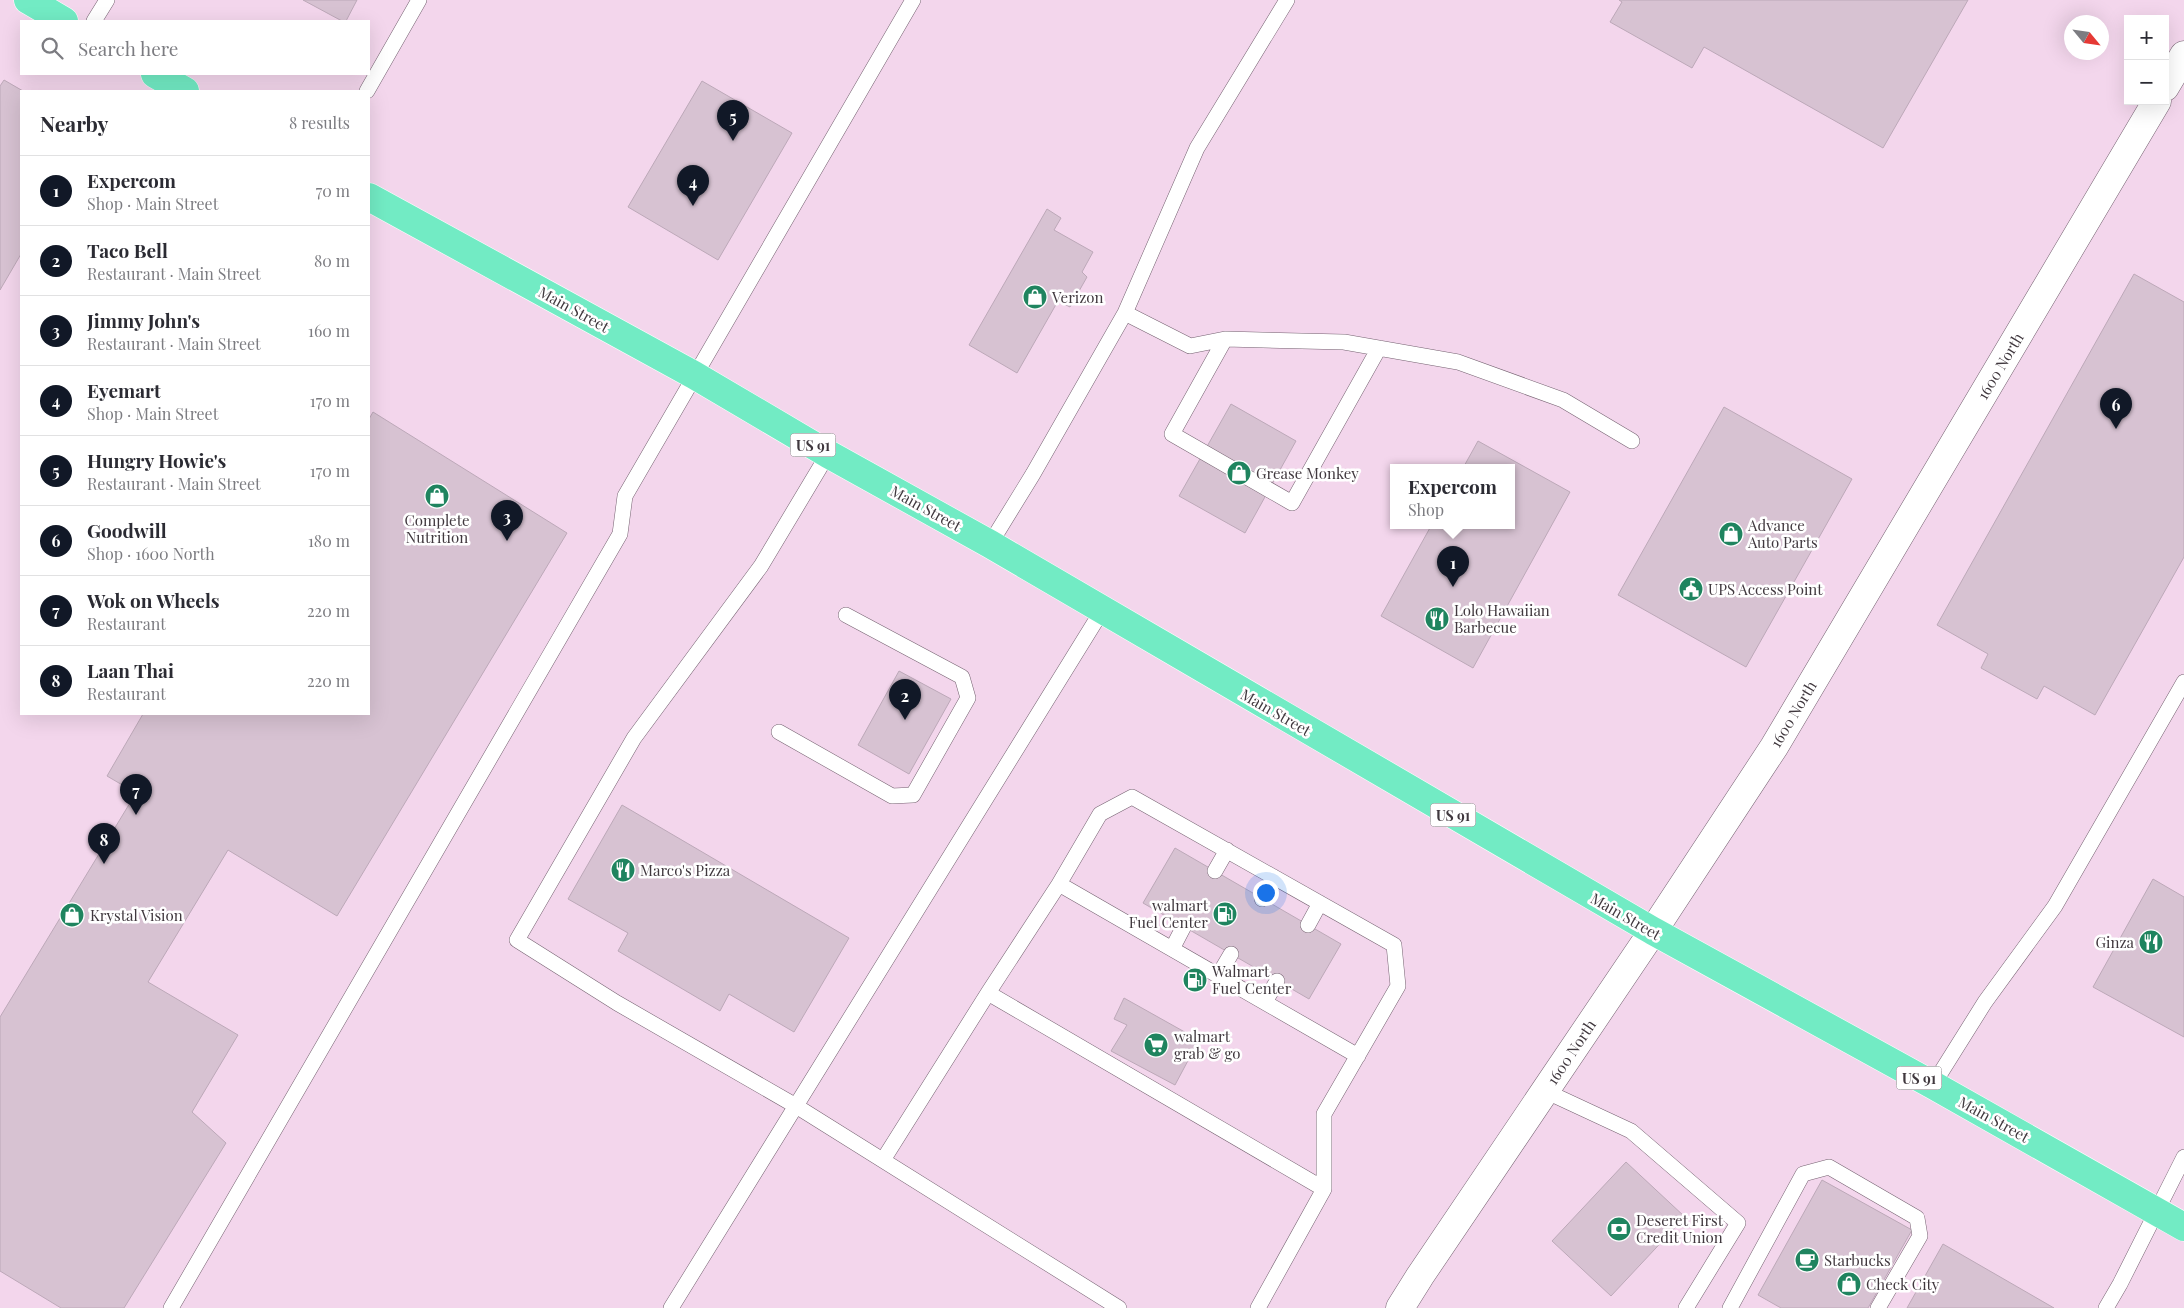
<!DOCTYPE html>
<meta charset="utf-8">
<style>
body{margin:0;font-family:"Playfair Display",serif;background:#f7f7f7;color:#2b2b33}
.controls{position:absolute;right:15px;top:15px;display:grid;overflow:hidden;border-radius:0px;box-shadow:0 5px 20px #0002}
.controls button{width:45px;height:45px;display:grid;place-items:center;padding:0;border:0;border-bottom:1px solid #e1e1e2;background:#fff;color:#2b2b33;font:25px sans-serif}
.compass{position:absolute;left:2064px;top:15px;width:45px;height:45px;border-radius:50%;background:#fff;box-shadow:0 5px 20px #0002;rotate:119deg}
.you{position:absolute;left:1265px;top:892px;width:18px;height:18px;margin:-12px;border:4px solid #fff;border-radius:50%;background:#1a73e8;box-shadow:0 0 0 8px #1a73e833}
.badge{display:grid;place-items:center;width:32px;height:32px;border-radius:50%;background:#111827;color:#fff;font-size:16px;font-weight:700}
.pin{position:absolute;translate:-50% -41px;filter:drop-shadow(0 1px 2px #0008)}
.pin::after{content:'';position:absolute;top:26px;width:18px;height:15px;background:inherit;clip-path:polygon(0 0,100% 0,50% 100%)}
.popup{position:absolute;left:1390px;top:464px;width:125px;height:65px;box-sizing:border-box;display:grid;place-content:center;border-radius:0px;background:#fff;filter:drop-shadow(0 1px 4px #0005);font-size:16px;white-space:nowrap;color:#7c7c81}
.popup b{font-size:19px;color:#2b2b33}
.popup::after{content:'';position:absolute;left:50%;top:100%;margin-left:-10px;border:10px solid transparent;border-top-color:#fff}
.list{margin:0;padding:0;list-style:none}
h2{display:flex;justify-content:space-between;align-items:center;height:65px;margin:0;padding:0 20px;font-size:21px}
h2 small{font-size:16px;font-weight:400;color:#7c7c81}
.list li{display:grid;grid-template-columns:32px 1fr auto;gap:15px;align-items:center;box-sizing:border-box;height:70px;padding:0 20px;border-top:1px solid #e1e1e2}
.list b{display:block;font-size:19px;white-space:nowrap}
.list p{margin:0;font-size:16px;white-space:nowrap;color:#7c7c81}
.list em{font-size:16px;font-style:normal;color:#7c7c81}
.icon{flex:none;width:28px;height:28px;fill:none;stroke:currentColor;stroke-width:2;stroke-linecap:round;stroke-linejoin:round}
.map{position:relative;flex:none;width:2184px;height:1308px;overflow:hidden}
.search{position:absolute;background:#fff;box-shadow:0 5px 20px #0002;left:20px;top:20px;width:350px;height:55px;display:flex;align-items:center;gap:12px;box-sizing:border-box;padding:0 18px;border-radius:0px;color:#7c7c81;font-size:19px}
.panel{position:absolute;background:#fff;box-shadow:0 5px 20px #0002;left:20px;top:90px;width:350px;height:625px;border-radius:0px}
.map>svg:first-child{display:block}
.built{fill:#f3d6ec;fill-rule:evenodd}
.building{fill:#d7c2d2;stroke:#bca8b8}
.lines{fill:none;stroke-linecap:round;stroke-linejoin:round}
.service-casing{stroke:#756271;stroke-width:16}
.minor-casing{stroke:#756271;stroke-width:29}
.tertiary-casing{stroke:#756271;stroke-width:29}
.primary-casing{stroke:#fff;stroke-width:29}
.service{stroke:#fff;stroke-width:15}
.minor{stroke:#fff;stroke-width:28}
.tertiary{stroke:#fff;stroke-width:28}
.primary{stroke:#72ebc4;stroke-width:28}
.labels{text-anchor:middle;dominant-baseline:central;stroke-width:5;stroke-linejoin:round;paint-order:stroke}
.shield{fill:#fff;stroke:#797478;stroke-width:1}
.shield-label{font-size:14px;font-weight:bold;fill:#40383e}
.poi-label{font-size:15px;fill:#40383e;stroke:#fff;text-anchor:start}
.street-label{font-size:15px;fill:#40383e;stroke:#fff}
</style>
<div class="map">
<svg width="2184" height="1308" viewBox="0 0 2184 1308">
<rect width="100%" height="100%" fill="#fae4f6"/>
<path class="built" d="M0,0h2184v1308h-2184zM2128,19h37v82h-37zM21,21h348v53h-348zM2072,22h30v30h-30zM21,91h348v623h-348zM1394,468h118v58h-118z"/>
<path class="building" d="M303,0h54l-11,21h-4z
M1619,0h349l-85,148 -179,-101 -12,21 -82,-46 12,-20z
M4,80l19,11h-2v163l-21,36v-204z
M702,81l90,52 -74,127 -90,-53z
M1047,209l14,9 -7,12 39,22 -11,20 5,5 -17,30 -12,-6 -41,72 -48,-28z
M2134,274l50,28v255l-89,158 -51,-29 -7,13 -56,-31 7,-14 -51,-29z
M1231,404l65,37 -51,92 -66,-37z
M1724,407l128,72 -106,188 -128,-72z
M373,412l194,121 -230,383 -109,-66 -80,132 90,53 -46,77 34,31 -102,165h-63l-61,-37v-254l136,-224 -29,-17 36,-62h226v-295z
M1478,441l92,51 -97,176 -92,-52 50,-90h81v-58h-49z
M899,671l52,28 -42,75 -51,-29z
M622,805l227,133 -55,94 -65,-38 -9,17 -102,-60 10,-18 -60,-34z
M1175,848l166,96 -32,55 -166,-96z
M2153,879l31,18v140l-91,-50z
M1124,998l75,42 -24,45 -64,-34 16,-26 -13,-6z
M1626,1162l59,55 -74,79 -59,-55z
M1822,1180l90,50 -44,78h-87l-23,-13z
M1943,1244l111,64h-147z"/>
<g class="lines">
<defs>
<path id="service" d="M94,21l13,-21
M367,91l52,-91
M1125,313l65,33 35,-7 119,3 114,20 105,38 69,41
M1225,339l-53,95 120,69 87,-155
M828,454l-67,112 -127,172 -117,202 100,63 179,103 323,202
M990,544l43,-70 92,-161 72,-165 90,-148
M779,732l113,64 21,-1 55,-97 -6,-21 -116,-62
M1215,871l12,-21
M1059,884l299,172
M1262,899l12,-22
M1308,925l12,-22
M1172,949l12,-23
M1218,976l13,-22
M988,993l336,196
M1265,1002l12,-21
M1933,1085l52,-83 70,-96 129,-224
M1545,1091l86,40 107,92 -52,85
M883,1160l105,-167 71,-109 41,-70 32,-17 262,148 4,41 -74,128v75l-66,119
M171,1308l449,-774 5,-38 288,-496
M671,1308l432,-699
M1730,1308l73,-134 26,-7 88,51 3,18 -42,72
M2106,1308l14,-24 64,-127"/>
<path id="minor" d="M2165,87l19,-32
M1653,931l121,-184 383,-646"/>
<path id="tertiary" d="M1400,1308l20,-32 233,-345"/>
<path id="primary" d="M28,0l36,21
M155,74l30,17
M369,197l325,178 134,79 162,90 663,387 280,154 251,142"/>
</defs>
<use href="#service" class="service-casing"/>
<use href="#minor" class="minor-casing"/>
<use href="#tertiary" class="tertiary-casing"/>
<use href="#primary" class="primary-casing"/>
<use href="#service" class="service"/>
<use href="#minor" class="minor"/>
<use href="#tertiary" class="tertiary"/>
<use href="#primary" class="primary"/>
</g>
<defs>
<symbol id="shop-disc" viewBox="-11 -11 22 22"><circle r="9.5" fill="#1f845f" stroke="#fff"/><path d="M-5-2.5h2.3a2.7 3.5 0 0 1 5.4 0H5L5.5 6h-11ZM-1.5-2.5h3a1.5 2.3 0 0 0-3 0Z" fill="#fff"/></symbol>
<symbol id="civic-disc" viewBox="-11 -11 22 22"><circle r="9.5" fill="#1f845f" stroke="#fff"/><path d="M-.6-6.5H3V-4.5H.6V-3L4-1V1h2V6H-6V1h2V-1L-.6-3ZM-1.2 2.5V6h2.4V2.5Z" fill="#fff"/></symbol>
<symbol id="restaurant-disc" viewBox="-11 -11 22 22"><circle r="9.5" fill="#1f845f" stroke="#fff"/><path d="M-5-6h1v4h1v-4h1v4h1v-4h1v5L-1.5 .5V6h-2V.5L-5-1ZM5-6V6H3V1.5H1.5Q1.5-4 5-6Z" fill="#fff"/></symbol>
<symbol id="fuel-disc" viewBox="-11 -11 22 22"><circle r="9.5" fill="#1f845f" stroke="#fff"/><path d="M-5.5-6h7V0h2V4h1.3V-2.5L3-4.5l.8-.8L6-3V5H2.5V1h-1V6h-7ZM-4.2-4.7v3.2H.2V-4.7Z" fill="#fff"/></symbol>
<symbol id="supermarket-disc" viewBox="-11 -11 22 22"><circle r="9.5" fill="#1f845f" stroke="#fff"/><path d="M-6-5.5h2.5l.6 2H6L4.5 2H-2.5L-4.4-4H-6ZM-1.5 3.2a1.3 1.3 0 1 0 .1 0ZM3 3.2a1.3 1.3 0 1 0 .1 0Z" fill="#fff"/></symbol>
<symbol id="bank-disc" viewBox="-11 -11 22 22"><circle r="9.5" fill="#1f845f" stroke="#fff"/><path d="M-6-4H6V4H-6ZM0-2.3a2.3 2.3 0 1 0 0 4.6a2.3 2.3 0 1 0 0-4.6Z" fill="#fff"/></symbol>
<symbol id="cafe-disc" viewBox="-11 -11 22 22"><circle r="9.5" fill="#1f845f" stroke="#fff"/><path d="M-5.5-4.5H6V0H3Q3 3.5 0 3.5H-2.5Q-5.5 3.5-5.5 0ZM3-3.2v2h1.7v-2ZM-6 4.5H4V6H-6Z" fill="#fff"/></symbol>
</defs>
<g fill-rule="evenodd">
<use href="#shop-disc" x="1021" y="283" width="28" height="28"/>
<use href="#shop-disc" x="1225" y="459" width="28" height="28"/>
<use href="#shop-disc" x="423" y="482" width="28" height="28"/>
<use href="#shop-disc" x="1717" y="520" width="28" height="28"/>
<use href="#civic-disc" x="1677" y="575" width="28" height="28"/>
<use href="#restaurant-disc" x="1423" y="605" width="28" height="28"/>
<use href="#restaurant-disc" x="609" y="856" width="28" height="28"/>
<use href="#fuel-disc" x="1211" y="900" width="28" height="28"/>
<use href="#shop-disc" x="58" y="901" width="28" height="28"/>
<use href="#restaurant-disc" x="2137" y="928" width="28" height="28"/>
<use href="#fuel-disc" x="1181" y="966" width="28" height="28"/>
<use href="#supermarket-disc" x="1142" y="1031" width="28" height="28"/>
<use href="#bank-disc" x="1605" y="1215" width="28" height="28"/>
<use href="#cafe-disc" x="1793" y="1246" width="28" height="28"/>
<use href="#shop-disc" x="1835" y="1270" width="28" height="28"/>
</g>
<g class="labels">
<g class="shield">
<rect x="790.5" y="433.5" width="45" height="23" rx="4"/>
<rect x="1430.5" y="803.5" width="45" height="23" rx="4"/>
<rect x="1896.5" y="1066.5" width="45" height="23" rx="4"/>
</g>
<g class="shield-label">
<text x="813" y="445">US 91</text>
<text x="1453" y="815">US 91</text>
<text x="1919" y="1078">US 91</text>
</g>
<g class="poi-label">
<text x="1052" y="297">Verizon</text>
<text x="1256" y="473">Grease Monkey</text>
<text x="437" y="520" text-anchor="middle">Complete<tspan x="437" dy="17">Nutrition</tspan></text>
<text x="1748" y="525">Advance<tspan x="1748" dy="17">Auto Parts</tspan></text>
<text x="1708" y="589">UPS Access Point</text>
<text x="1454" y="610">Lolo Hawaiian<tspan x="1454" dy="17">Barbecue</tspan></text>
<text x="640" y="870">Marco's Pizza</text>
<text x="1208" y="905" text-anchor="end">walmart<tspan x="1208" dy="17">Fuel Center</tspan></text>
<text x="90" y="915">Krystal Vision</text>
<text x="2134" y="942" text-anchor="end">Ginza</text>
<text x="1212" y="971">Walmart<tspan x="1212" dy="17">Fuel Center</tspan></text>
<text x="1174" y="1036">walmart<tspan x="1174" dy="17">grab &amp; go</tspan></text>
<text x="1636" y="1220">Deseret First<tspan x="1636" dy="17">Credit Union</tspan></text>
<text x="1824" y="1260">Starbucks</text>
<text x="1866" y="1284">Check City</text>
</g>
<g class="street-label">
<text transform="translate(574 309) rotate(29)">Main Street</text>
<text transform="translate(2000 366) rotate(-59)">1600 North</text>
<text transform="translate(926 508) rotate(29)">Main Street</text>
<text transform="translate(1276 712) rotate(30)">Main Street</text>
<text transform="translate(1793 714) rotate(-59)">1600 North</text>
<text transform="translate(1626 916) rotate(30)">Main Street</text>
<text transform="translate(1571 1052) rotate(-56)">1600 North</text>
<text transform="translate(1994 1119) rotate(29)">Main Street</text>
</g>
</g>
</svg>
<div class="controls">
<button>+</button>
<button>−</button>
</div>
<svg class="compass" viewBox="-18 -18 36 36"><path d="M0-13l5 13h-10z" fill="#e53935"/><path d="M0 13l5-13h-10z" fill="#7c7c81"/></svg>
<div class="you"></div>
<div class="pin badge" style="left:1453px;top:587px">1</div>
<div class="popup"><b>Expercom</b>Shop</div>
<div class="pin badge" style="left:905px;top:720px">2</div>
<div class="pin badge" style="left:507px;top:541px">3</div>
<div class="pin badge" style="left:693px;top:206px">4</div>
<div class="pin badge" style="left:733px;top:141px">5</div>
<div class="pin badge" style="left:2116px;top:429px">6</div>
<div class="pin badge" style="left:136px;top:815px">7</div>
<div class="pin badge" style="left:104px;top:864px">8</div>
<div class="search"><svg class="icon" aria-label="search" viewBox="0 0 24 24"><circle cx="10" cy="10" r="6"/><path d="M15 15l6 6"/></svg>Search here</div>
<section class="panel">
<h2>Nearby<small>8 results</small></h2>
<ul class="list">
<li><span class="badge">1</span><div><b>Expercom</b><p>Shop · Main Street</p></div><em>70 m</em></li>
<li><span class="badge">2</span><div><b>Taco Bell</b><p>Restaurant · Main Street</p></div><em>80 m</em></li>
<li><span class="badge">3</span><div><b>Jimmy John's</b><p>Restaurant · Main Street</p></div><em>160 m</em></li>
<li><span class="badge">4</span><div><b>Eyemart</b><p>Shop · Main Street</p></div><em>170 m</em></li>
<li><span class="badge">5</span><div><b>Hungry Howie's</b><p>Restaurant · Main Street</p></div><em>170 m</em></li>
<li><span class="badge">6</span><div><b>Goodwill</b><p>Shop · 1600 North</p></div><em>180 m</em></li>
<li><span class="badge">7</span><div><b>Wok on Wheels</b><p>Restaurant</p></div><em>220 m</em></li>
<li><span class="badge">8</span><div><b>Laan Thai</b><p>Restaurant</p></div><em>220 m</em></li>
</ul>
</section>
</div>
